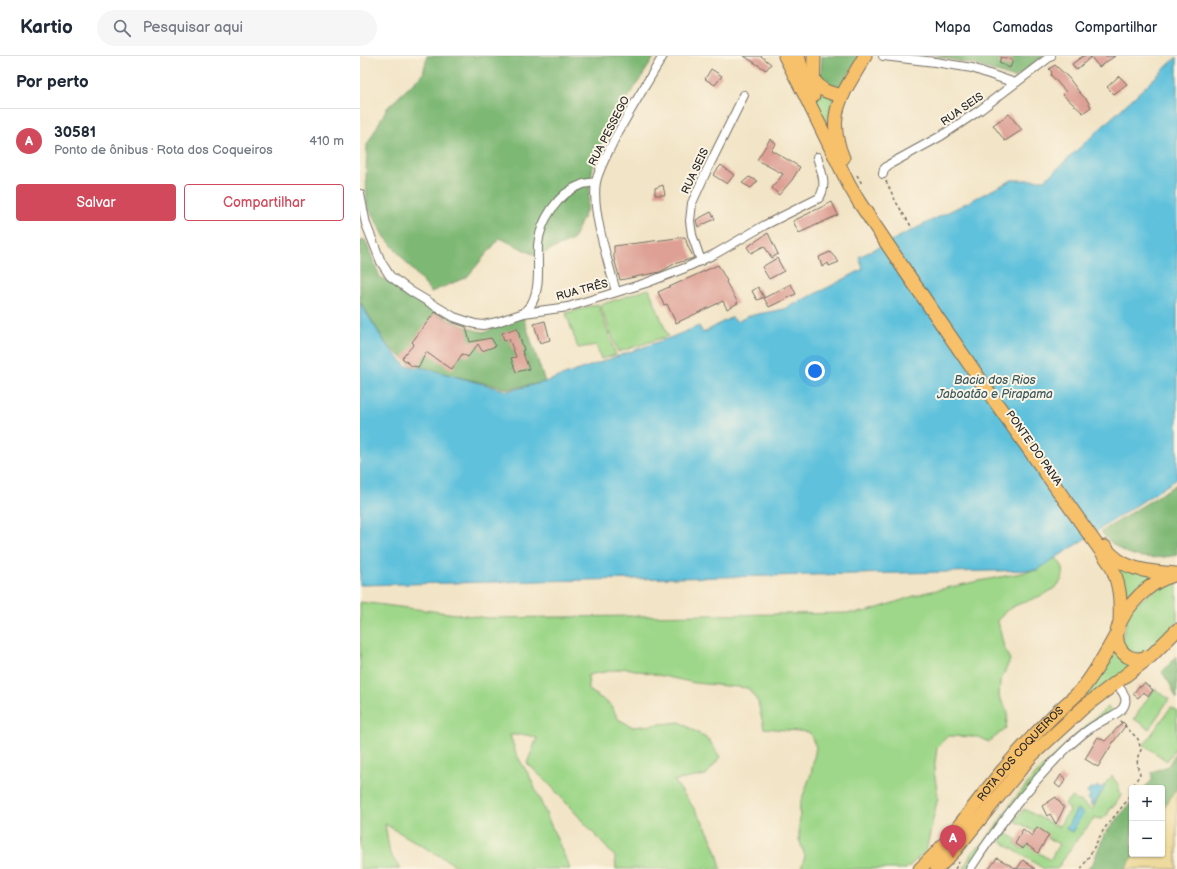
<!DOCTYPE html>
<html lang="pt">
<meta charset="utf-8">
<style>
body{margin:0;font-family:"Balsamiq Sans",sans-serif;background:#f6f6f7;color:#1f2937}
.controls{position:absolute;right:12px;bottom:12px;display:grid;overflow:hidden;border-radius:4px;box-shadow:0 1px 3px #0004}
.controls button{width:36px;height:36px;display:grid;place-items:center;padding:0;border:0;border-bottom:1px solid #e0e1e3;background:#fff;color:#1f2937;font:20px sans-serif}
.you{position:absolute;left:455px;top:315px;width:14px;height:14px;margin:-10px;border:3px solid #fff;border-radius:50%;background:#1a73e8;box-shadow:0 0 0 6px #1a73e833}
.badge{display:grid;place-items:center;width:26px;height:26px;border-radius:50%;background:#d1495b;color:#fff;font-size:13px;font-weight:700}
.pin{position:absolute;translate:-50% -33px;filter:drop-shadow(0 1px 2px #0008)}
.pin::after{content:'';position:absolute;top:21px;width:14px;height:12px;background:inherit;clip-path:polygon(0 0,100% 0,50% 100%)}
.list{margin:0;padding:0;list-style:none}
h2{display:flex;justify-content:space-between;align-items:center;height:52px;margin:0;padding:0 16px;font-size:17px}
h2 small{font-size:13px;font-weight:400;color:#747a83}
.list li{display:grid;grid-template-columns:26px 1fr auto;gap:12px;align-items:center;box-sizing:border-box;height:64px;padding:0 16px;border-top:1px solid #e0e1e3}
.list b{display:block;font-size:15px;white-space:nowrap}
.list p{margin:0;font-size:13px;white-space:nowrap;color:#747a83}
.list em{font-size:13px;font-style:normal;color:#747a83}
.actions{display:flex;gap:8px;padding:12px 16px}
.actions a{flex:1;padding:9px 0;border:1px solid #d1495b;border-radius:4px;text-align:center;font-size:14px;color:#d1495b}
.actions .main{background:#d1495b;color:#fff}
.icon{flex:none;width:22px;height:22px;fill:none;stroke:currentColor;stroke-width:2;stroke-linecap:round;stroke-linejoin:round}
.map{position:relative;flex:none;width:817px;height:813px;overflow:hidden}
header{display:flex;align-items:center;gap:24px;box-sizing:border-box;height:56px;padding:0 20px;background:#fff;border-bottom:1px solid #e0e1e3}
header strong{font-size:19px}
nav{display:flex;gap:22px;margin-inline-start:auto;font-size:14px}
.search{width:280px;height:36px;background:#f6f6f7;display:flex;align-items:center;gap:10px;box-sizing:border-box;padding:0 14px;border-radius:22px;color:#747a83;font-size:15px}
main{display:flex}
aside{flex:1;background:#fff}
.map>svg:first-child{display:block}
.green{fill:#9ed789;stroke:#64815a}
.forest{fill:#7eb875;stroke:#547250}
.sand{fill:#eeda9e;stroke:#8c8264}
.water{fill:#5ec1dc;stroke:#447684}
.building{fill:#dea095}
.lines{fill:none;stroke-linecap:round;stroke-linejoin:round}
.minor-casing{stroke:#716c61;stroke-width:10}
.primary-casing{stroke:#716c61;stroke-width:15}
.path{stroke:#716c61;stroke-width:1.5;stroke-dasharray:3 3;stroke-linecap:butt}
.minor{stroke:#fff;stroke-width:8}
.primary{stroke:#f7c06b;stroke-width:13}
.labels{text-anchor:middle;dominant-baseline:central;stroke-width:4;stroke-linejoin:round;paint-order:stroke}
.street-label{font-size:11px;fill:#2b2b2b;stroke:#fcf5e5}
.water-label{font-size:12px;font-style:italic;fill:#3a5860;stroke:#fcf5e5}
</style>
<header>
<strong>Kartio</strong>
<div class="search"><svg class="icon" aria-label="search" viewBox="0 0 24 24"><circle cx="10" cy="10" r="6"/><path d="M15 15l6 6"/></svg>Pesquisar aqui</div>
<nav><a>Mapa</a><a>Camadas</a><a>Compartilhar</a></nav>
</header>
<main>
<aside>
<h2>Por perto<small></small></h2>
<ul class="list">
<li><span class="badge">A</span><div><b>30581</b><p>Ponto de ônibus · Rota dos Coqueiros</p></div><em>410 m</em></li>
</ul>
<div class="actions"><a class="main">Salvar</a><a>Compartilhar</a></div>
</aside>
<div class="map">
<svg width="817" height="813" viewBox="0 0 817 813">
<rect width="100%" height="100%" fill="#fcf5e5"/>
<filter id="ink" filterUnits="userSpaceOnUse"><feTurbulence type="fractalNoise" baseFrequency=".025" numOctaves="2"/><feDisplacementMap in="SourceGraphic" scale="8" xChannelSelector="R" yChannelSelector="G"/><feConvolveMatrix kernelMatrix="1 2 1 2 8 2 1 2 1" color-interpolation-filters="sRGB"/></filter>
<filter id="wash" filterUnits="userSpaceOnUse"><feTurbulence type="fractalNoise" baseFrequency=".012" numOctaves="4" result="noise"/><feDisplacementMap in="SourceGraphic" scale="16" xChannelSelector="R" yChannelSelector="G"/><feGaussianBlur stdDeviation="0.9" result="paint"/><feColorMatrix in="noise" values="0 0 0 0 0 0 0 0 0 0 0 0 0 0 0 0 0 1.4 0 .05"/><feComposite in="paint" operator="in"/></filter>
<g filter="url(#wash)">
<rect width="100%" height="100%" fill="#f2e4c6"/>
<path class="green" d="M454,35l21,4 -4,10 -4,19 -2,1 -8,-7z
M289,233l19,47 -50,16 -18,-47z
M238,248l18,51 -15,4 -5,-14 -18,3 -12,-35z
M696,501c2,4 6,8 7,11 5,26 -39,31 -54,41 -4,2 -8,8 -11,12l6,27 6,12 -10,22 -1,15 9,15 -2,16 -17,14 -10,-5 -31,-1 -11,11 -3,24 4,26 -12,54 -20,18h-105l4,-13 -6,-17 1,-35 11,-30 5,-27 -7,-15 -45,-4 -6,-26 -10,-14 -53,-5 -69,-15 -38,7 1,15 22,15 7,14 15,8 47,-5 29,18 11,17 -14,18 -32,6c20,26 41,55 47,88h-105l-1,-12 -64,-71 -24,-23 10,-25 -10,-3h-17l6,19 14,23 40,92h-112l-3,-4 -70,-41 5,30 10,15h-40v-267l128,16 368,-5 13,-2 54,-18 56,-12 58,-11z
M751,506l49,11c-17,8 -25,15 -35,30z
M817,519v48l-33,31 -17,-3 -6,-10 10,-34z
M755,593l18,16 -84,71 -5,-6z
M794,633l15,10 -20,30 -15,-10z
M748,651l3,4 -46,36 -97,122h-4l8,-17 12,-9 29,-42 24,-28 47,-46z
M811,651l6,4v35l-10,15 -23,-16z
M752,720l7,10 -1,5 4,3 -7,11 -5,3 -2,6 -7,5 -6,-1 -17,20 -21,31h-13l-44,-28 6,-8 11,7 -2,4 7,5 4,-5 24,16 9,-16 -44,-23 9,-12 30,16 2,-1 3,3 5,-9 6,-7 -5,-8 8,-6 4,5 2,-2 13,10 15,-29z"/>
<path class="forest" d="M67,0h228l-27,42 -34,59 -7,52 -14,31 -36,16 -37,-18 -33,39 -36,15 -46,-55 -18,-32 -1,-32 1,-28 20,-37 36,-34z
M462,0h37l-18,32h-11l-10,-5z
M574,0h110l-29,22 -42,-14z
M5,184l15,37 23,13 24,17 22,13 14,6 15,5 8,1 20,-11 17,-4 22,65 -36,7 -97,-23 -26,-22 -26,-43v-60z
M817,428v71c-31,6 -55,3 -76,-23z
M817,600v43l-7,-15 -8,-12z
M817,695v37l-15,23v-23h-18l8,-8v-8l16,-6z
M772,740v58h3l-10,15h-38l6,-6 11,-28 27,-33z"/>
<path class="sand" d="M817,732v81h-52l10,-15h27v-43z"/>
<path class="water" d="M817,1v422l-140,91 -677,15v-282l26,41 20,22 19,2 83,23 37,-9 127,-45 27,-11 4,7 29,-16 5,5 11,-6 36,-7 47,-23 32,-17 -4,-12 153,-77h33z
M737,730l3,2 2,-2 3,1 -12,19 -3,-2 2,-3 -4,-2 2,-3 -3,-3 4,-6 3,2z
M717,753l6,4 -11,19 -6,-3z"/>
<g id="blocks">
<path class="building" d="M384,0h17l10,8 -5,6z
M723,0h32l-16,11 -8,-10 -15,13 -4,-6z
M641,1l12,3 -3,8 -11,-5z
M695,9l13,12 12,16 7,7 4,7 -8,6 -20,-18 3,-3 -15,-17 1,-3 -3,-3z
M351,13l11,7 -7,9 -10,-6z
M759,20l8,8 -13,10 -7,-7z
M649,58l13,16 -17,11 -12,-16z
M410,83l6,4 -5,7 29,17 -8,13 -13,15 -7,-7 11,-14 -26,-14z
M361,109l13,10 -7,9 -14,-9z
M389,121l9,4 -7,7 -9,-5z
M303,129l2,10h-10v-7z
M472,146l6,13 -39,18 -6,-12z
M351,156l4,7 -17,8 -2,-7z
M408,177l10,21 -6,4 -8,-12 -13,7 -4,-6z
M325,181l3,10 6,11 -20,6 -14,8 -40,8 -6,-22v-12z
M470,196l9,10 -10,4 -1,-3 -6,4 -3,-10z
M417,202l7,13 -15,8 -7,-12z
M358,209l9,16 -1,1 12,21 -11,6 -4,-8 -47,22 -9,-19 -3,1 -6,-13z
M431,228l5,10 -27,13 -5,-9z
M398,231l6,10 -7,3 -5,-9z
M75,256l16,10 15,5 4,15 21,-4 5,8 -14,5 -4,-7 -10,13 -6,-3 -10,16 -26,-18 -7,15 -7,-1 -10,-8 12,-14 -2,-2z
M185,265l5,19 -10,3 -6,-19z
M157,272l7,22 -2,1 7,18 -13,3 -5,-14 5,-1 -7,-18 -5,2 -2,-8z
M784,627l9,7 -4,6 -6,-4 -5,6 -5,-4 6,-8 2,1z
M763,666l3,3 -12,16 -16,26 -13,-8 13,-22 7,4z
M701,719l5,4 -6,9 -5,-4z
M696,741l8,11 -8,16 -6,-10 -3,2 -5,-10z
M677,771l12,8 -11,18 -12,-9 -3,5 -8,-5 8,-15 9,7z
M637,802l20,11 6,-9 12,9h-46z"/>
</g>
</g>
<g filter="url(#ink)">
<use href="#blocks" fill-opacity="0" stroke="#716c61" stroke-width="1"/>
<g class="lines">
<defs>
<path id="minor" d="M523,0l52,6 37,6 43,15
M523,118l1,-5 6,-5 51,-28 39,-26 71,-54
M0,138l6,30 15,38 9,14 22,16 42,25 21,7 8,1 14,-3 27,-9 44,-6 78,-24 39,-15 30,-14 50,-29 54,-27c9,-12 2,-28 -2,-41
M341,205l-9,-26 -2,-14 2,-18 14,-31 38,-77
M256,236c-7,-28 -25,-82 -20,-110 3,-14 12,-29 18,-42 15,-28 32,-56 49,-84
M164,257c3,-4 6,-7 8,-10 9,-17 5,-40 6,-58 2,-24 20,-52 43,-60 4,-2 10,-2 15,-3
M610,813c27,-42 62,-87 98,-122 15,-14 25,-22 44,-31 5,-3 10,-5 12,-10 5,-9 -4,-17 -9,-24"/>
<g id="primary">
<path d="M425,0l19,37 45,92 10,17 49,73 84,122 119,168c9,20 10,35 9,56"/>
<path d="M438,0l9,32"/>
<path d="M454,24c7,11 16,14 29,15"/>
<path d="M453,40l1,-40"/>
<path d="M483,102c-19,-45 1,-65 22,-102"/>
<path d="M745,491c17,24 45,25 72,27"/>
<path d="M787,601c-7,3 -13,3 -20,-1 -26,-18 3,-54 20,-67 8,-7 17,-11 27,-14"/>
<path id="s1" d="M560,813c33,-30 55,-67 84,-100 15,-18 31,-35 47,-51 10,-10 22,-19 31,-29 14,-17 24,-36 34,-54"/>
<path d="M577,813l19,-20 75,-93 53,-49 67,-51 26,-26"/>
</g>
</defs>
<use href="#minor" class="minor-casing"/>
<use href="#primary" class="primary-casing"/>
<path class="path" d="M497,119l5,9
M526,125l10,21 15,24
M760,665l18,18 3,11 -3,6 -1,9 3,9 -8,14
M595,813l4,-7
M721,813l7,-11 16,-29 22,-27 6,-13"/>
<use href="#minor" class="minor"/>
<use href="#primary" class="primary"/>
</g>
</g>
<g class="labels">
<g class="street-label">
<text transform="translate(602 53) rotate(-35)">RUA SEIS</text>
<text transform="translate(249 75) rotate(-63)">RUA PESSEGO</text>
<text transform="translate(335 115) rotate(-65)">RUA SEIS</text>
<text transform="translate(222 234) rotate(-15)">RUA TRÊS</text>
<text transform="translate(674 392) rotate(55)">PONTE DO PAIVA</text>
<text stroke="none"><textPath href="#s1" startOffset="153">ROTA DOS COQUEIROS</textPath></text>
</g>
<g class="water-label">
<text x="635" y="324">Bacia dos Rios<tspan x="635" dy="14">Jaboatão e Pirapama</tspan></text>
</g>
</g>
</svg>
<div class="controls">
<button>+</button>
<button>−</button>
</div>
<div class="you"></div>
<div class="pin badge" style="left:593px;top:802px">A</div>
</div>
</main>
